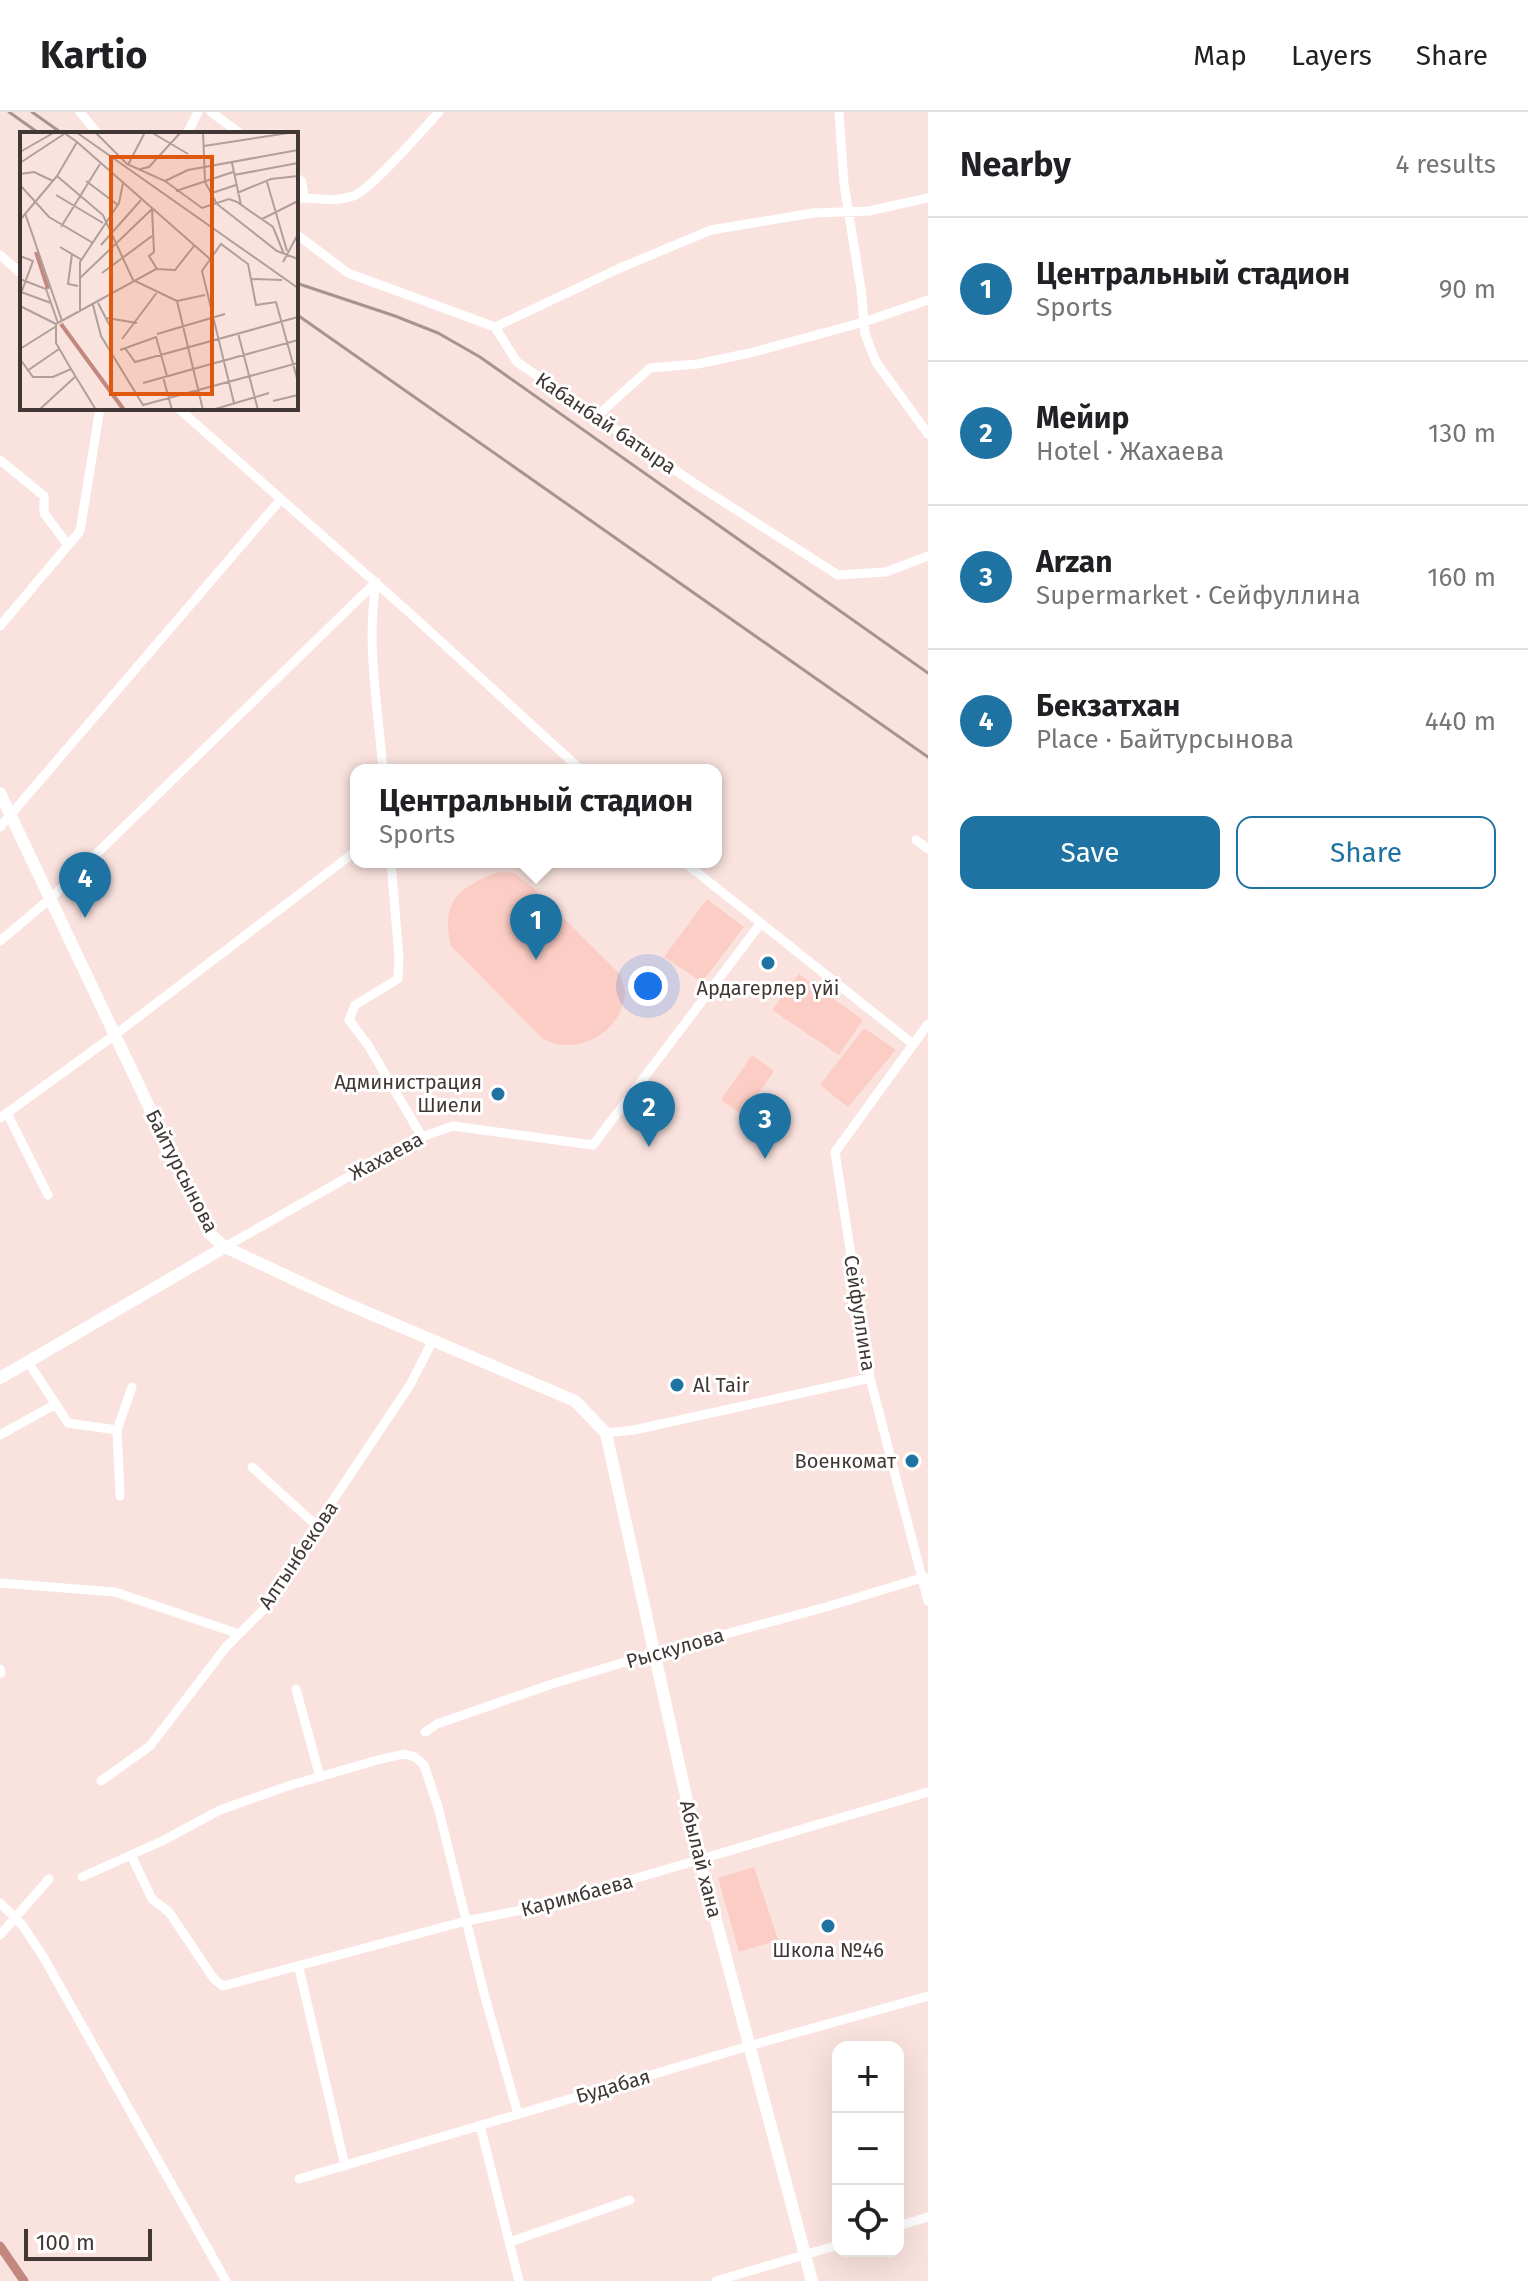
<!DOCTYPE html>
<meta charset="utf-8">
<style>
body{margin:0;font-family:"Fira Sans",sans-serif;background:#f6f6f6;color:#202124}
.controls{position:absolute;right:24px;bottom:24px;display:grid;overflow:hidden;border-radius:16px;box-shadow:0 8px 32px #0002}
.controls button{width:72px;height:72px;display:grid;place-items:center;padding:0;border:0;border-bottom:2px solid #e0e0e0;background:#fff;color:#202124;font:40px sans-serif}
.scale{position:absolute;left:24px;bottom:20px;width:128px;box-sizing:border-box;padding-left:8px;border:4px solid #413836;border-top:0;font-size:22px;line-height:28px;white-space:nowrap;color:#413836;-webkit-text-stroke:6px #fff;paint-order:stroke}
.you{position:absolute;left:648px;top:874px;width:28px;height:28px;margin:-20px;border:6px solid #fff;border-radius:50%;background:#1a73e8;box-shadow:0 0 0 12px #1a73e833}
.badge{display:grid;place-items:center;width:52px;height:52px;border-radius:50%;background:#1f73a3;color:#fff;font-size:26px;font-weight:700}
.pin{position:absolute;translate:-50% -66px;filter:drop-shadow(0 2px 4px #0008)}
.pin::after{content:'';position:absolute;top:42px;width:28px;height:24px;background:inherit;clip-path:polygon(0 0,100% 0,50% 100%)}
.popup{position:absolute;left:350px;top:652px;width:372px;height:104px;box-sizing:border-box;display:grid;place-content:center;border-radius:16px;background:#fff;filter:drop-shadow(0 2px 6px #0005);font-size:26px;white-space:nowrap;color:#757577}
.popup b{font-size:30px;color:#202124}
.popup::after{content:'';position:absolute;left:50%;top:100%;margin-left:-16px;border:16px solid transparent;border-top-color:#fff}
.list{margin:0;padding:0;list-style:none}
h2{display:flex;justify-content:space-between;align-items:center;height:104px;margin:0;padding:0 32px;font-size:34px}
h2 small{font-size:26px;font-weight:400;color:#757577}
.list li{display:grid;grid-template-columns:52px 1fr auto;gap:24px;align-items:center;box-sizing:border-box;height:144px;padding:0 32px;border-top:2px solid #e0e0e0}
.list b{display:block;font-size:30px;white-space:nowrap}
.list p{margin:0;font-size:26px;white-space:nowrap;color:#757577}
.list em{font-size:26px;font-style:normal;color:#757577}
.actions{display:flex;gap:16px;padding:24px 32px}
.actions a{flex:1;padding:18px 0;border:2px solid #1f73a3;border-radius:16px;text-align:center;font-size:28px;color:#1f73a3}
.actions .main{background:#1f73a3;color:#fff}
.icon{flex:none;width:44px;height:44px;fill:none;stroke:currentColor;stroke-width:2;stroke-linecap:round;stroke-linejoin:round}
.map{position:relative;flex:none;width:928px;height:2169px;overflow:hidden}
header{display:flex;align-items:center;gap:48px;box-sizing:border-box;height:112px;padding:0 40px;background:#fff;border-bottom:2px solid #e0e0e0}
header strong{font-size:38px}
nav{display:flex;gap:44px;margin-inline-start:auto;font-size:28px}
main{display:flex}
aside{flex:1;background:#fff}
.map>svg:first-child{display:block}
.green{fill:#fccdc4}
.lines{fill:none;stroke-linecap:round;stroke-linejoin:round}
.canal{stroke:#c2877d;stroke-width:9}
.street{stroke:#fff;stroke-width:9}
.secondary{stroke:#fff;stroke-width:12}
.rail{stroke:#a59491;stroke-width:3}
.poi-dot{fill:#1f73a3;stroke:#fff;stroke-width:3}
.labels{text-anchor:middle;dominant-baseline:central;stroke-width:6;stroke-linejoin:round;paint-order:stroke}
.street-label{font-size:20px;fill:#413836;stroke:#fff}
.poi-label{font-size:20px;fill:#413836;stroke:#fff}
.inset-river{fill:none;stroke:#c2877d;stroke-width:4}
.inset-road{fill:none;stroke:#b09f9b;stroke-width:2}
.view{fill:#e0570e;fill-opacity:0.15;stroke:#e0570e;stroke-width:4}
.inset-edge{fill:none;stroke:#413836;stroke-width:4}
</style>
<header>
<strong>Kartio</strong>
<nav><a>Map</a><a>Layers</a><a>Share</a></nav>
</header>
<main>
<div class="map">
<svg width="928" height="2169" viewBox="0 0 928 2169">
<rect width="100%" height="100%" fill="#fae3df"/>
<path class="green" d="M499,760l15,1 18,14 89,88c1,6 4,14 4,19 -4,40 -50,63 -82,45l-92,-93c-11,-45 9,-60 48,-74z
M707,787l37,28 -42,55 -38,-25z
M799,862l64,46 -24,35 -67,-45z
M864,916l32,22 -48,57 -28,-22z
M752,943l22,16 -31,44 -22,-15z
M754,1755l24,73 -39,12 -21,-74z"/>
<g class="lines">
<path class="canal" d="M0,2134l24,35"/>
<path class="street" d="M80,0l18,22
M211,0l30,22
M839,0l5,72 17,105 4,45 11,28 52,72
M187,22l11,-22
M296,65l6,5 2,16
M296,86c19,-1 38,5 57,-2 17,-5 70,-67 86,-84
M296,122l52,39 147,54 22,35 177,121 144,92 48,-3 42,-16
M0,143l22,19
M495,215l125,-59 91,-38 102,-17 56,-2 59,-13
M178,296l234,207 169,155
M596,305l54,-49 47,-4 53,-11 114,-31 64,-22
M0,348l44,36v17l24,32
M376,470c-10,63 2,125 7,188
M0,514l80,-95 20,-123
M0,715l281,-328
M916,728l12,9
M391,750l8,95 -1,22 -43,26 -6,15 19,25 54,92
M684,750l229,182
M0,829l51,-43 325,-316
M928,912l-93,128 35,226 58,223
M7,1001l41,82
M0,1006l116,-84 240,-183
M225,1135l188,-107 40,-14 140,19 168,-222
M28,1250l40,61 49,7 15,-43
M117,1318l3,66
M606,1321l28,-3 236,-52
M0,1323l56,-31
M252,1355l65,59
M0,1471l115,9 124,42
M0,1557l1,4
M296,1577l24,88
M425,1620l12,-8 118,-41 100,-30 171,-46 99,-30
M101,1669l49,-35 76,-99 44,-44 19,-37 121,-181 23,-45
M131,1743l21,44 17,13 45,67 9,7 243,-65 76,-15 386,-114
M82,1765l80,-36 58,-31 68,-24 86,-25 29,-7 12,3 9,8 14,42 47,190 33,117
M0,1791l23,23 21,32 182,323
M0,1823l49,-56
M299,1856l46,198
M480,2013l39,156
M299,2067l450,-133 179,-50
M898,2114l30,-9
M510,2130l120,-42
M716,2169l122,-36"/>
<path class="secondary" d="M0,681l209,440 16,14 113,53 237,101 31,32 94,427 112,421
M0,1266l225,-131"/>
<path class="rail" d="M9,0l31,22
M32,0l31,22
M296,171l99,33 43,17 42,24 448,316
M296,202l632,443"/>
</g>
<g class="poi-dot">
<circle cx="768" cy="851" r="8"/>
<circle cx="498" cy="982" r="8"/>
<circle cx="677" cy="1273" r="8"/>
<circle cx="912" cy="1349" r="8"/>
<circle cx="828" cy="1814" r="8"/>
</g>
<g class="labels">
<g class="street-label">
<text transform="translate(606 311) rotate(34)">Кабанбай батыра</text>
<text transform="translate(386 1044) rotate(-28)">Жахаева</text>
<text transform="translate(182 1059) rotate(63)">Байтурсынова</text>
<text transform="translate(860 1201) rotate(81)">Сейфуллина</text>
<text transform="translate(298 1443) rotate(-56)">Алтынбекова</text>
<text transform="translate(675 1536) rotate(-16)">Рыскулова</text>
<text transform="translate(701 1747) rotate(76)">Абылай хана</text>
<text transform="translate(577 1783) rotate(-15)">Каримбаева</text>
<text transform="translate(613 1974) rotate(-16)">Будабая</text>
</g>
<g class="poi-label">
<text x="768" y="876">Ардагерлер үйі</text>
<text x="482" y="970" text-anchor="end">Администрация<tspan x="482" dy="23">Шиели</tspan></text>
<text x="693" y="1273" text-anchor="start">Al Tair</text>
<text x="896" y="1349" text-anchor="end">Военкомат</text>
<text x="828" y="1838">Школа №46</text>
</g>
</g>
<g transform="translate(20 20)">
<rect width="278" height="278" fill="#fae3df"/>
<path class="inset-river" d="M16,120l12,37M41,192l63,86"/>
<path class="inset-road" d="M43,0l14,10 -20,34 46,39 30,65 44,21 26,109M56,0l222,156M75,0l32,32 38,17 37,27 27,-9 8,3 36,25 11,27M131,0l37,22M183,0l2,50 12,22M57,10l133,117M184,14l91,-14M0,20l35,-20M0,31l44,-29M212,31l9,42M108,33l17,-33M120,37l9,-2 32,-35M0,42l14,-2 19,9M214,43l64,-12M66,49l32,24M145,49l23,-11 110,-20M247,50l20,69M0,53l29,32 44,26M156,59l57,-19M192,61l24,-8M217,61l34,-14 27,-3M36,63l47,28M197,72l60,47 21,8M132,77l2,43 -5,4 8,13M5,81l37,108M242,87l36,-18M0,88l37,-44M41,95l39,-63M81,113l40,-45M40,115l22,13M52,122l-4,30 10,2M0,124l13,5 -13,35M263,130l15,-28M82,141l50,-37M0,147l26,10 12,34M59,147l73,-70M231,147l31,1M1,160l30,11M157,169l28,-6M78,171l13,25M73,173l8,31 42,69 155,-42M0,174l36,18M60,180v-50l39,-59 4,-20M87,186l30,5M36,192l100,-55 19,1 19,-24M218,201l20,77M137,202l68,-20M102,207l36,-48M105,216l10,14 163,-45M0,217l35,-22M100,218l36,-13 11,39M0,227l13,18h20l18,-8 -15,-26v-19M51,237l25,41M7,239l32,-22M143,245l9,33M123,251l155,-43M253,269l25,-6M214,271l-32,-132 19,-27 27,20 8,41 20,-3 22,80M19,278l37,-34M192,278l57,-17"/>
<path class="view" d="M91,25h101v237h-101z"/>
<rect width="278" height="278" class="inset-edge"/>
</g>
</svg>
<div class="controls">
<button>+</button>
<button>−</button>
<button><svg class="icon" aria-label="locate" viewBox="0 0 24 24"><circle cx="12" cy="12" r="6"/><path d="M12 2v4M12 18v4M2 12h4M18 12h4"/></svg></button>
</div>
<div class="scale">100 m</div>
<div class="you"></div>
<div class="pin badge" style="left:536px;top:848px">1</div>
<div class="popup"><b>Центральный стадион</b>Sports</div>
<div class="pin badge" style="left:649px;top:1035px">2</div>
<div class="pin badge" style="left:765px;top:1047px">3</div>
<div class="pin badge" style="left:85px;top:806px">4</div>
</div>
<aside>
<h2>Nearby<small>4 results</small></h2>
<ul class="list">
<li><span class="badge">1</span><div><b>Центральный стадион</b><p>Sports</p></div><em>90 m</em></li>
<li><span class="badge">2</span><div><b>Мейир</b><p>Hotel · Жахаева</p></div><em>130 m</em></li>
<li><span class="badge">3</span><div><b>Arzan</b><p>Supermarket · Сейфуллина</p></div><em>160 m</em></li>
<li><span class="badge">4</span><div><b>Бекзатхан</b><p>Place · Байтурсынова</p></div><em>440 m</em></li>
</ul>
<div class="actions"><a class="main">Save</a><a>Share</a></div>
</aside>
</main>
